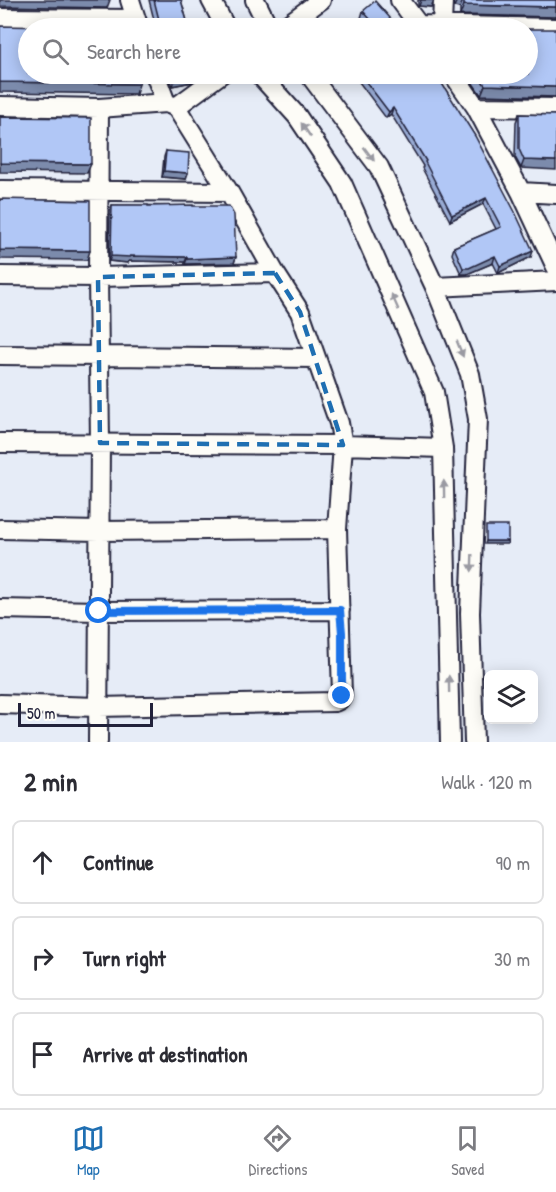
<!DOCTYPE html>
<meta charset="utf-8">
<style>
body{margin:0;font-family:"Patrick Hand",sans-serif;background:#f2f2f3;color:#2b2b33}
.controls{position:absolute;right:18px;bottom:18px;display:grid;overflow:hidden;border-radius:9px;box-shadow:0 3px 15px #0003}
.controls button{width:54px;height:54px;display:grid;place-items:center;padding:0;border:0;border-bottom:2px solid #e1e1e2;background:#fff;color:#2b2b33;font:30px sans-serif}
.scale{position:absolute;left:18px;bottom:15px;width:135px;box-sizing:border-box;padding-left:6px;border:3px solid #22223b;border-top:0;font-size:16px;line-height:21px;white-space:nowrap;color:#22223b;-webkit-text-stroke:4px #fdfcf7;paint-order:stroke}
.stop{position:absolute;width:18px;height:18px;margin:-14px;border:4px solid #1a73e8;border-radius:50%;background:#fff}
.stop.end{background:#1a73e8;border-color:#fff;box-shadow:0 2px 6px #0008}
.list{margin:0;padding:0;list-style:none}
h2{display:flex;justify-content:space-between;align-items:center;height:78px;margin:0;padding:0 24px;font-size:26px}
h2 small{font-size:20px;font-weight:400;color:#7c7c81}
.list li{display:grid;grid-template-columns:39px 1fr auto;gap:18px;align-items:center;box-sizing:border-box;height:84px;margin:0 12px 12px;padding:0 12px;border:2px solid #e1e1e2;border-radius:9px}
.list b{display:block;font-size:22px;white-space:nowrap}
.list em{font-size:20px;font-style:normal;color:#7c7c81}
.icon{flex:none;width:33px;height:33px;fill:none;stroke:currentColor;stroke-width:2;stroke-linecap:round;stroke-linejoin:round}
.map{position:relative;flex:none;width:556px;height:742px;overflow:hidden}
.search{position:absolute;background:#fff;box-shadow:0 3px 15px #0003;left:18px;right:18px;top:18px;height:66px;display:flex;align-items:center;gap:15px;box-sizing:border-box;padding:0 21px;border-radius:33px;color:#7c7c81;font-size:22px}
.sheet{height:366px;background:#fff}
nav{display:flex;justify-content:space-around;align-items:center;box-sizing:border-box;height:84px;border-top:2px solid #e1e1e2;background:#fff;font-size:16px;color:#7c7c81}
nav a{display:grid;justify-items:center;gap:3px}
nav .on{color:#1f6fb2}
.map>svg:first-child{display:block}
.lines{fill:none;stroke-linecap:round;stroke-linejoin:round}
.minor-casing{stroke:#22223b;stroke-width:22}
.minor{stroke:#fdfcf7;stroke-width:18}
.wall{fill:#98abd4;stroke:#22223b;stroke-width:1.5}
.shaded-wall{fill:#7c8bac;stroke:#22223b;stroke-width:1.5}
.building{fill:#b1c7f6;stroke:#22223b;stroke-width:1.5}
.oneway{fill:#9a9aa2}
.route{stroke:#1a73e8;stroke-width:8}
.marked{fill:none;stroke:#1f6fb2;stroke-width:4.5;stroke-dasharray:12 8;stroke-linejoin:round}
</style>
<div class="map">
<svg width="556" height="742" viewBox="0 0 556 742">
<rect width="100%" height="100%" fill="#e6ecf7"/>
<filter id="ink" filterUnits="userSpaceOnUse"><feTurbulence type="fractalNoise" baseFrequency=".0167" numOctaves="2"/><feDisplacementMap in="SourceGraphic" scale="12" xChannelSelector="R" yChannelSelector="G"/><feConvolveMatrix kernelMatrix="1 2 1 2 8 2 1 2 1" color-interpolation-filters="sRGB"/></filter>
<g filter="url(#ink)">
<g class="lines">
<defs>
<path id="minor" d="M130,0l9,28
M211,0l15,28
M255,0l14,28
M400,0l21,28
M0,18l136,1
M418,25l138,3
M442,25l1,-25
M283,28l38,-28
M259,74l38,42 45,67 92,209 9,56 7,294
M309,74l70,93 56,120 35,87 8,45 -8,194 4,129
M453,74l23,33 45,85 35,75
M0,106l99,2 67,-5
M176,107l45,-33
M476,107l80,1
M0,190l229,2
M521,192l35,2
M0,276l98,1 177,-4
M435,287l121,-6
M0,355l316,3
M0,443l343,2 100,3
M0,529l99,2 238,-2
M0,609l99,2 241,-1
M0,704l98,3 237,-5 4,-2 3,-5 -5,-166 6,-84 -4,-22 -39,-111 -25,-39 -46,-81 -53,-85 -10,-4 -11,-29
M98,742l2,-299 -2,-166 1,-169"/>
</defs>
<use href="#minor" class="minor-casing"/>
<use href="#minor" class="minor"/>
</g>
<path class="wall" d="M149,0h32l8,28h-33z
M418,0h16l-3,7 -12,-1 -1,-1z
M453,0h103v17l-96,-2v-7l-6,-1z
M363,11l36,17h-29l-9,-10z
M556,29v68l-75,-2 -9,-13v-8h56z
M167,74h31l-2,5 -4,3 -20,4z
M353,74h82l96,183 -33,16 -5,-10 -26,11h-6l-9,-20 2,-7 42,-18 -13,-25 -33,17 -28,-53 1,-2 -32,-52 -5,4z
M519,114l37,1 -35,53 -6,-11 1,-35z
M166,151l20,28 -24,-2 2,-20z
M112,205l81,1 43,51 -2,6 -49,1v-2l-56,-1 -1,2 -19,-2 1,-51z"/>
<path class="shaded-wall" d="M0,0h110l-3,8 -107,-2z
M421,0h13l-3,7 -12,-1z
M457,0h6l-3,8 -6,-1z
M464,5l92,2v10l-96,-2z
M192,74h6l-2,5 -4,3 -20,4 3,-8z
M0,82l139,2 -3,10 -136,-2z
M485,85l71,2v10l-75,-2z
M393,108l-2,6 -5,4 3,-6z
M524,160l32,1v9l-35,-2z
M0,163l91,1 -4,9 -87,-1z
M164,171l24,2 -2,6 -24,-2z
M486,198l-3,6 -33,17 2,-6z
M0,250l90,1 -3,9 -87,-1z
M533,251l-2,6 -33,16 2,-7z
M111,256h19l57,1 -2,5 -56,-1 -1,2 -19,-2z
M495,256l-2,7 -26,11h-6l2,-6z
M236,257l-2,6 -49,1 2,-5z
M486,541h22l-1,3h-22z"/>
<path class="building" d="M154,0h27l8,28h-28z
M464,0h92v7l-92,-2z
M375,1l24,27h-21l-15,-17z
M0,26l109,2h-81v46h112l-1,10 -139,-2z
M463,27l60,1h-60z
M528,29h28v58l-71,-2 -8,-11h51z
M173,74h19l-17,4z
M360,74h75l6,8 34,54 40,76 18,39 -33,15 -5,-10 -26,12h-6l-9,-21 47,-20 -15,-29 -34,17 -27,-53 1,-1 -33,-53 -4,4z
M519,114l37,1v46l-32,-1 -5,-11z
M0,117l91,1v46l-91,-1z
M166,151l23,2 -1,20 -24,-2z
M0,199l90,2v50l-90,-1z
M112,205h36v1l45,-1v1h36l5,9 2,42 -49,2v-2l-57,-1v1l-19,-1z
M486,526h22v15h-22z"/>
<defs><path id="oneway-solid" d="M-6-.8H1V-3.2L6.5 0L1 3.2V.8H-6Z" transform="scale(1.5)"/></defs>
<g class="oneway">
<use href="#oneway-solid" transform="translate(306 130) rotate(-124)"/>
<use href="#oneway-solid" transform="translate(369 154) rotate(53)"/>
<use href="#oneway-solid" transform="translate(395 302) rotate(-114)"/>
<use href="#oneway-solid" transform="translate(460 349) rotate(68)"/>
<use href="#oneway-solid" transform="translate(444 489) rotate(-91)"/>
<use href="#oneway-solid" transform="translate(472 563) rotate(92)"/>
<use href="#oneway-solid" transform="translate(449 684) rotate(-91)"/>
</g>
</g>
<g class="lines" filter="url(#ink)">
<path class="route" d="M99,611l241,-1 2,23v63"/>
</g>
<path class="marked" d="M275,273l25,39 43,133 -243,-2 -2,-166z"/>
</svg>
<div class="controls">
<button><svg class="icon" aria-label="layers" viewBox="0 0 24 24"><path d="M12 4l9 5-9 5-9-5zM3 14l9 5 9-5"/></svg></button>
</div>
<div class="scale">50 m</div>
<div class="stop" style="left:99px;top:611px"></div>
<div class="stop end" style="left:342px;top:696px"></div>
<div class="search"><svg class="icon" aria-label="search" viewBox="0 0 24 24"><circle cx="10" cy="10" r="6"/><path d="M15 15l6 6"/></svg>Search here</div>
</div>
<section class="sheet">
<h2>2 min<small>Walk · 120 m</small></h2>
<ul class="list">
<li><svg class="icon" aria-label="ahead" viewBox="0 0 24 24"><path d="M12 20V5M6 11l6-6 6 6"/></svg><div><b>Continue</b></div><em>90 m</em></li>
<li><svg class="icon" aria-label="right" viewBox="0 0 24 24"><path d="M7 20v-9h11M14 6l5 5-5 5"/></svg><div><b>Turn right</b></div><em>30 m</em></li>
<li><svg class="icon" aria-label="arrive" viewBox="0 0 24 24"><path d="M6 21V4h12l-3 4 3 4H6"/></svg><div><b>Arrive at destination</b></div></li>
</ul>
</section>
<nav>
<a class="on"><svg class="icon" aria-label="map" viewBox="0 0 24 24"><path d="M3 6l6-2 6 2 6-2v14l-6 2-6-2-6 2zM9 4v14M15 6v14"/></svg>Map</a>
<a><svg class="icon" aria-label="directions" viewBox="0 0 24 24"><path d="M12 3l9 9-9 9-9-9zM9 14v-3h6M13 9l2 2-2 2"/></svg>Directions</a>
<a><svg class="icon" aria-label="saved" viewBox="0 0 24 24"><path d="M7 4h10v16l-5-4-5 4z"/></svg>Saved</a>
</nav>
